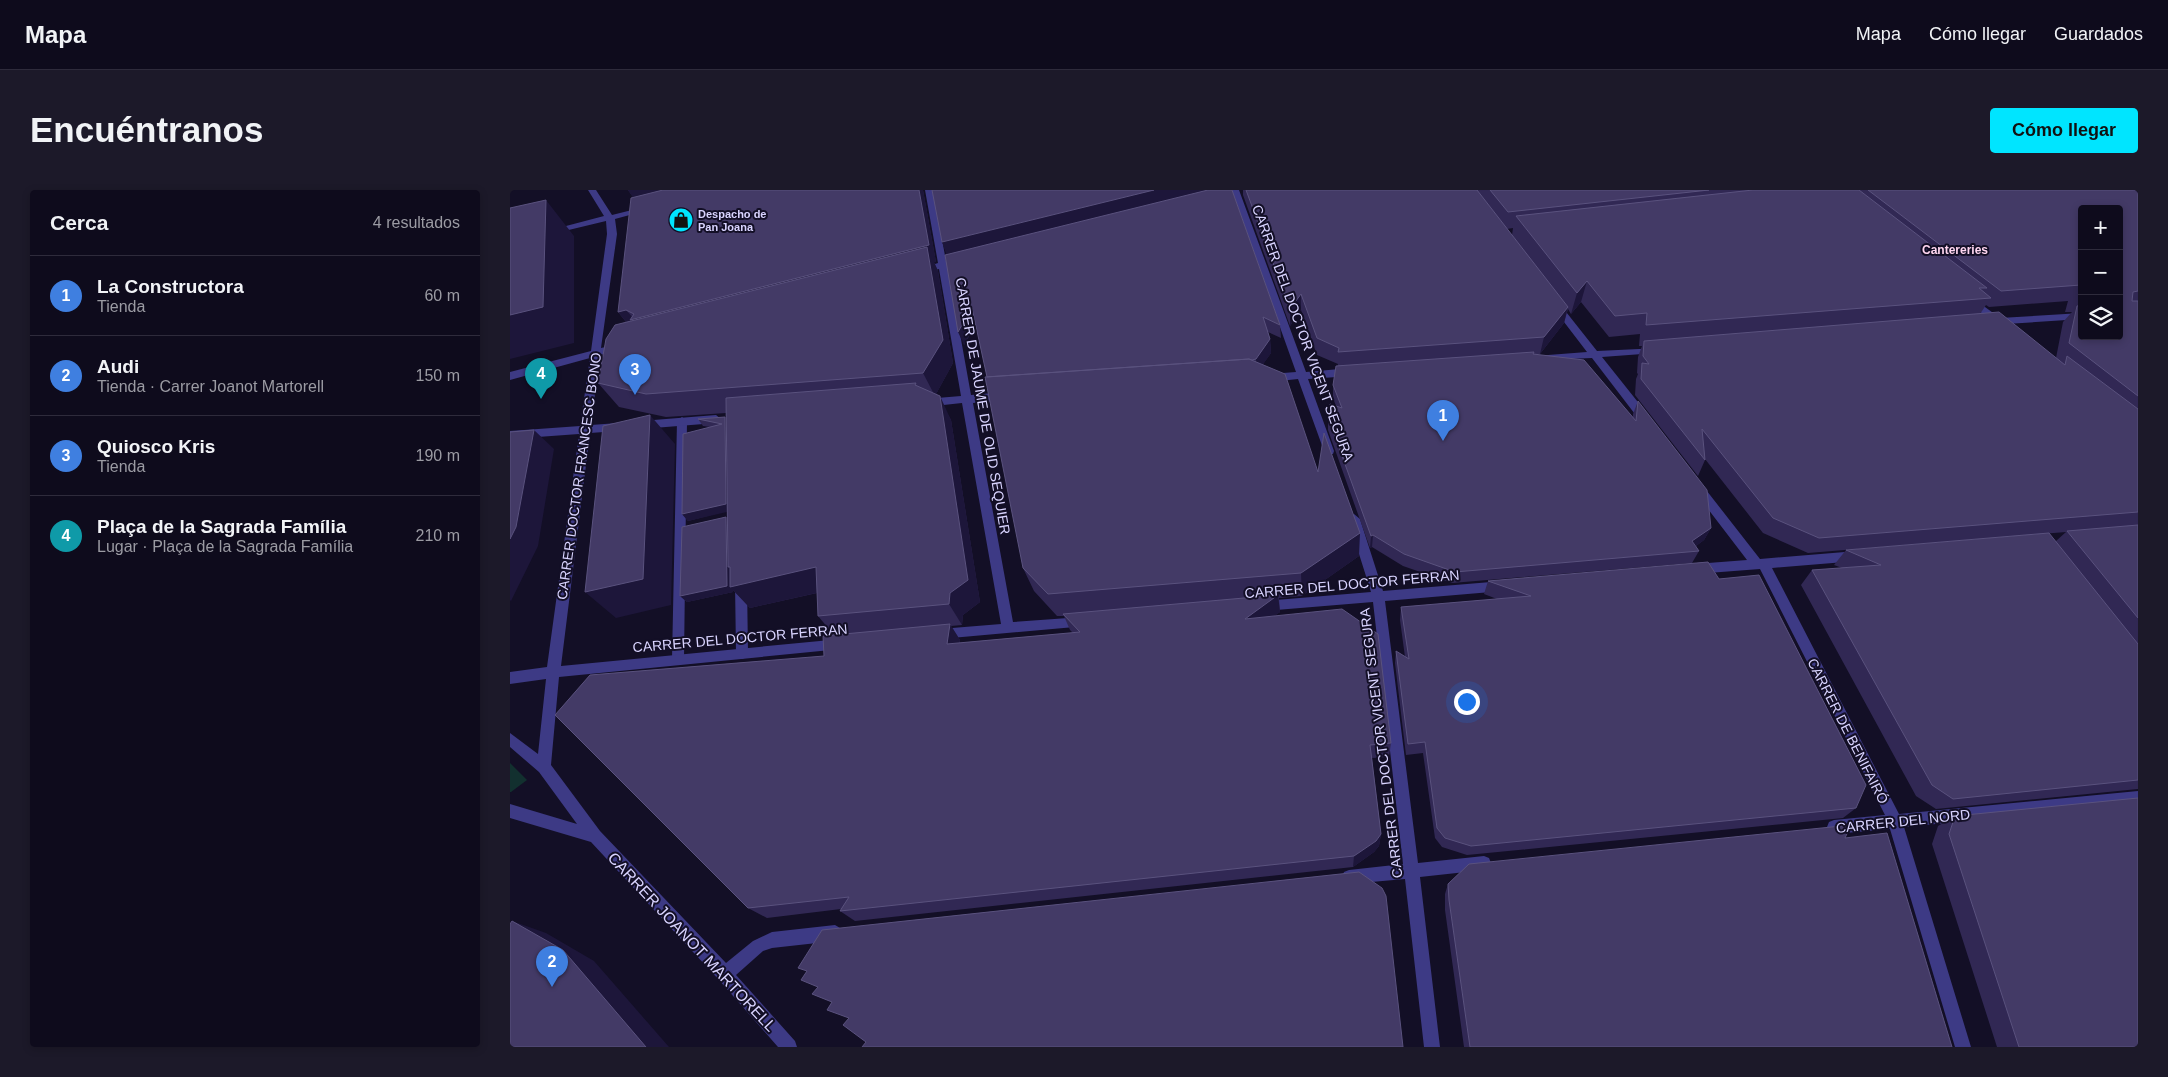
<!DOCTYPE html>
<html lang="es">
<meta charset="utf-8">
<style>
body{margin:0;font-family:Arial,sans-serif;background:#1c1929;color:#f1f3f6}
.controls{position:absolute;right:15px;top:15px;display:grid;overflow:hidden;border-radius:5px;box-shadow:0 2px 8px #0003}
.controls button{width:45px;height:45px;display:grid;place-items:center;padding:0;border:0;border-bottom:1px solid #2e2b3b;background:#0e0b1c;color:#f1f3f6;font:25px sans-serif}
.you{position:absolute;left:956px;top:511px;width:18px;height:18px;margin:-12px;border:4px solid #fff;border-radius:50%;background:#1a73e8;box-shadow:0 0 0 8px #1a73e833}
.badge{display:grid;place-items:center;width:32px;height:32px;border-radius:50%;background:#00e5ff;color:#fff;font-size:16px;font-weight:700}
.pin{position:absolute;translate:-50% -41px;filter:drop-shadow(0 1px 2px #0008)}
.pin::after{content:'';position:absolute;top:26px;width:18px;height:15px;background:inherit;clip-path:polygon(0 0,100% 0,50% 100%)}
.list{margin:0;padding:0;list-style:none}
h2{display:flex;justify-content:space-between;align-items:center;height:65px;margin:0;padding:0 20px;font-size:21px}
h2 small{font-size:16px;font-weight:400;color:#9b9ba3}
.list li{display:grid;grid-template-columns:32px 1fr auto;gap:15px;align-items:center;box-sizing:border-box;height:80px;padding:0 20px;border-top:1px solid #2e2b3b}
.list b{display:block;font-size:19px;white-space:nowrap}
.list p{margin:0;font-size:16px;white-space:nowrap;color:#9b9ba3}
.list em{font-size:16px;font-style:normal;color:#9b9ba3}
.icon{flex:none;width:28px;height:28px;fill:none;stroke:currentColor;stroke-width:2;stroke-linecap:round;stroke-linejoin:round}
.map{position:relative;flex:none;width:1628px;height:857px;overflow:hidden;border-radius:5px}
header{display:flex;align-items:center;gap:30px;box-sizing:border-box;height:70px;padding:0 25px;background:#0e0b1c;border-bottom:1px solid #2e2b3b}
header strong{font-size:24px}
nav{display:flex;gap:28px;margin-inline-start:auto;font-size:18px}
.intro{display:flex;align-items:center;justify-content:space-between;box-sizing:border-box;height:120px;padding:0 30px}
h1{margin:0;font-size:35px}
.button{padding:12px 22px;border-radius:5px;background:#00e5ff;color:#111;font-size:18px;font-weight:700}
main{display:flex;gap:30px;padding:0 30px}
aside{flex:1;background:#0e0b1c;border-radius:5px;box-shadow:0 2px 8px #0003}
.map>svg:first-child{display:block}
.green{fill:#12302f}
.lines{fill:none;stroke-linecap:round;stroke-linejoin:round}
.pedestrian{fill:#3d3a85;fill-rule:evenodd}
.minor{fill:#3d3a85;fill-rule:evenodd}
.wall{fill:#312854;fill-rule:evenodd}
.shaded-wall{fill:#1d163a}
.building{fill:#433a66;stroke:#5a527e}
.labels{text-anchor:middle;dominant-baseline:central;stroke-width:4;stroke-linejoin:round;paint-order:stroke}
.far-poi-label{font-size:11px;font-weight:bold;fill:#d9d4ff;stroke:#130f26;text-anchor:start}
.far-neighbourhood-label{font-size:12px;font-weight:bold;fill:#ffd6f0;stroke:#130f26}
.street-label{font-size:14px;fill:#d9d4ff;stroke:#130f26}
.near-street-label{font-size:16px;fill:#d9d4ff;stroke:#130f26}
</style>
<header>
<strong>Mapa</strong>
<nav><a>Mapa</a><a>Cómo llegar</a><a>Guardados</a></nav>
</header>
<div class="intro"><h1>Encuéntranos</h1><a class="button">Cómo llegar</a></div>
<main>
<aside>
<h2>Cerca<small>4 resultados</small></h2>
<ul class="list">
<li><span class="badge" style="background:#3f7fe0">1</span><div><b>La Constructora</b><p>Tienda</p></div><em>60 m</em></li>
<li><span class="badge" style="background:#3f7fe0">2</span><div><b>Audi</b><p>Tienda · Carrer Joanot Martorell</p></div><em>150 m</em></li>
<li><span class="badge" style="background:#3f7fe0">3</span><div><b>Quiosco Kris</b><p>Tienda</p></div><em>190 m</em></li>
<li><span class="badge" style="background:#0f9aa8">4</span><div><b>Plaça de la Sagrada Família</b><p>Lugar · Plaça de la Sagrada Família</p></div><em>210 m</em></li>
</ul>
</aside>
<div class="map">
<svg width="1628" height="857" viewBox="0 0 1628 857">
<rect width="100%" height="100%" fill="#130f26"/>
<path class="green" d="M0,573l17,17 -16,12h-1z"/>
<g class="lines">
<path class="pedestrian" d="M172,227l5,4 -3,238 -1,4 -5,2 -5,-2 -1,-4 5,-238z
M231,388l4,1 2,4 1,70 -1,4 -5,2 -5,-2 -1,-4 -1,-70 2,-4z"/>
<path class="minor" d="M78,0h8l16,25 32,-8 4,3 -33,9 2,15 -16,114 18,-4 5,3 -1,2 -23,6 -9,70 27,-2 5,4 -5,4 -28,2 -29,233 280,-27 5,1 1,4 -1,4 -5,1 -282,28 -8,88 49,66 126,132 27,-22 19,-9 63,-7 5,3 3,5 -3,5 -5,3 -63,7 -9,3 -27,24 59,66 2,6h-19l-59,-67 -128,-138 -81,-24v-14l67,20 -38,-52 -29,-25v-14l28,21 8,-75 -36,5v-12l37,-5 32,-233 -69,5v-8l70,-5 10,-68 -80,22v-8l81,-21 16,-117 -1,-13 -54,13 -5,-3 57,-15z
M415,0h8l13,71 17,-4 5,3 -20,7 23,128 34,-3 5,4 -5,4 -32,3 40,219 69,-5 4,1 2,4 -2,4 -146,13 -4,-1 -2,-4 2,-4 4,-1 61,-5 -39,-221 -37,4 -5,-4 5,-4 36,-3 -22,-127 -20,5 -5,-3 24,-8z
M721,0h8l67,182 45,-4 5,4 -5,4 -43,3 26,72 -1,3h-8l-1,-3 -26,-72 -29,3 -5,-4 5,-4 27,-2z
M1460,106l30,22 82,-5v6l-76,5 -5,3 -10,-3 -1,-4 -23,-19 -2,-2z
M1046,112l3,1 38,48 63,-3 1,2 -5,3 -54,4 47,59 1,3 -1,3h-8l-49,-64 -48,2v-4l4,-1 39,-3 -36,-47z
M206,225l5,4 -5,4 -75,6 -5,-4 5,-4z
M1189,295l4,1 57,73 97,-8 4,2 2,3 -6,5 -85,7 127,246 239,-23v14l-234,22 67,220h-16l-65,-218 -56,5 -5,-2 -2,-5 2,-5 5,-2 51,-5 -125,-246 -65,5 -4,-2 -2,-3 2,-3 4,-2 52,-4 -52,-68 -2,-3z
M844,324l6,5 23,72 120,-10 4,1 2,4 -2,4 -4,1 -118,10 33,262 66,-7 5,2 2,5 -2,5 -5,2 -64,7 20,170h-16l-19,-168 -56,5 -5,-2 -2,-5 2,-5 5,-2 54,-6 -30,-262 -109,9 -4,-1 -2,-4 2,-4 4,-1 107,-9 -23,-73z"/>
</g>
<path class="wall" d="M118,0h295l13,72h-2l4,9 15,92 -17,31 15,26 29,182 -17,13 -1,10 -11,1 9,14v3l113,-10 -3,-3 -6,-14h-7l-23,-25 -11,-23 -36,-191 -11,-53 -12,21 -17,-91 -5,-12 290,-52 48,135 1,13 -13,-6 2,7 1,14 -8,11 55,108 41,84 -57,40 -23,2 1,14 -6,4 117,127 -2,14 -17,1 9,76 -2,12 -5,6 -21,15 -498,54 -15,-10 1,-2 -74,9 -19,-10 76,-252 10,-21 -16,-19 -1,-23 -67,15 -17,-18v2l-46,10 -7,-6 47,-77v-8l-39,10 -6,-7 28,-87 -7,-1 -5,-7 27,-2 1,2v-6l-60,4 -47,-10 -21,-24 28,-61 -8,-10 15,-115z
M733,0h895v599l-202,20 -20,-13 -115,-211 11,-15 30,-2 -8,-3 12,-15 210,-9 10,-9 -258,21 -45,-20 -58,-74v1l-7,16 -63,-81 1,-16 2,-5 -1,-1 1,-16 4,-11h-3l1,-12 -31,3 -28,-35 -10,12 -3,-5 -4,14 -24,31h-4l97,63v-3l5,-13 73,127 -7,12 -8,6 3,5 -7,12 -240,20 -49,-17 -31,-19 -2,1 -42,-118v-13l8,-11 -3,-8v-13l5,-21 -21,-9 -16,-45 -11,16 -47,-131zM1572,19l37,127h-37zM1003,38l-1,7 -5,-6zM1558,111l-3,11h7l-9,10 -7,36 -76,-44 6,-9 3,2z
M1198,372l148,246 -13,10 -376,37 -25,-8 -7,-9 -12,-85 -17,2 -11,-92 1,-12 9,6 -5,-37 1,-13 96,-8 -13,-5 4,-13z
M1445,626l183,231h-141l-65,-203 6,-18z
M1335,648l107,209h-488l-19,-137v-16l3,-10z"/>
<path class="shaded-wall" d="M118,0h86l-75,17z
M409,0h4l13,72h-2l4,9 15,92 -18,33 -12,-23 -292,-45 -13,-16 8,-2 8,9z
M644,0h69l-275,69 -6,-17z
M36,10l28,36v107l-64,16v-44z
M1077,91l-6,21 -10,12 6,-21z
M791,104v16l-11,16v-17z
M1058,117l-4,16 -24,31 4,-17z
M462,118l5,13 -13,24 -6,-13z
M760,149l1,14 -14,20 -1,-14z
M430,206l11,24 29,182 -17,13 -1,10 -13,-21z
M140,225l25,29 -4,161 -55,13 -31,-26z
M215,227l5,7 1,87 -43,10 -6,-7z
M24,240l20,19 -16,97 -27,55 -1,-1v-61z
M216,327l5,6 85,44 18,22 -84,19 -17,-18v2l-46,10 -7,-6z
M1201,338l-7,12 -16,12 4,-11z
M850,343l-1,23 -57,40 -1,-23z
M863,345l-1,12 -2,1 1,-12z
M768,405l2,17 -33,23 -2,-16z
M440,434l10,16 -3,19 -10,-15z
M871,644l-2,12 -5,6 -21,15 1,-11z
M2,731l34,12 48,28 75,86h-23z"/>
<path class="building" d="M153,0h256l10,55 -299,75 4,-6 -8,-4 -8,2 13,-114z
M422,0h222l-212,52z
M698,0h24l48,135 -17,-8 7,22 -14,20 -4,1 -3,-1 -262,18 -15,-69 -14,24 -13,-77z
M736,0h231l91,117 -24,30 -206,15 1,-4 -22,-10 -16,-44 -11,15z
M980,0h219l-201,22z
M1243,0h106l128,98h-8l12,10 -345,27 1,-12 -32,3 -28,-35 -10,12 -61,-77z
M1358,0h270v101l-5,1 -1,9h6v95l-69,-53 8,-37 5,-1v31h37v-127h-37v87h-3l2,-11 -80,6z
M36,10l-3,107 -33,8v-107z
M417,57l16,93 -20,33 -277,21 -48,-11 8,-44 9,-14z
M1489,122l66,53 2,-9 71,53v103l-319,26 -46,-20 -71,-89 3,31 -64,-81 1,-16 7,1 -6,-8 1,-15z
M1024,162l-1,2 51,6 52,61 2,-20 69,89 4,38 -19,13 7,10 -244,21 -51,-18 -31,-19 -2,1 -43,-119 2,-13 12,4 -9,-23 3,-19z
M739,169l36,15 33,98 6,-39 36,100 -59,40 -253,21 -25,-26 -38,-191z
M406,193l-1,2 25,11 28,184 -18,13 -1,11 -131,12 -2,-49 -86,20v-20h-2l-2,-169z
M140,225l-7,164 -58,13 18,-166z
M215,227l1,87 -44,10 1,-80 39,-10 -24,-5z
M24,240l-18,97 -6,12v-107z
M216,327l1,69 -47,10 2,-69z
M1628,335v93l-71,-87z
M1539,343l89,111v136l-185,19 -21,-14 -120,-215 69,-5 -35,-15z
M1198,372l11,17 40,-4 107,210 -10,23 -385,38 -26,-8 -8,-10 -12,-86 -17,2 -12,-93 13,8 -8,-52 130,-11 -43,-15z
M768,405l-33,24 97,-10 36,25 13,109 -21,2 11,89 -5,7 -22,15 -514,55 9,-14 -101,11 -193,-193 35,-40 234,-19 -1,-20 127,-12 -3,20 133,-12 -17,-18z
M1628,608v249h-119l-70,-213 6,-18z
M1341,635l-6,13 42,-5 65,214h-482l-21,-147 -1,-16 21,-20z
M849,682l23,16 4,8 17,151h-541l4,-5 -23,-17 6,-7 -22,-8 5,-8 -20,-8 6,-7 -17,-7 6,-9 -9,-3 24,-38z
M2,731l51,29 83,97h-136v-123z"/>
<defs>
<symbol id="shop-disc" viewBox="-11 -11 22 22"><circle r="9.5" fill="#00e5ff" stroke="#130f26"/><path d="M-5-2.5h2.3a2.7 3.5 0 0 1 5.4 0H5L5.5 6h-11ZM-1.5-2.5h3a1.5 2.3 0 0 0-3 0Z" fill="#111"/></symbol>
</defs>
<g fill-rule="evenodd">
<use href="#shop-disc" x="157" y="16" width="28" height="28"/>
</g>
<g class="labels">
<g class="far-poi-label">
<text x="188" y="24">Despacho de<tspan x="188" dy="13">Pan Joana</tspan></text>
</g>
<g class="far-neighbourhood-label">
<text x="1445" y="60">Cantereries</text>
</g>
<g class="street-label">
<text transform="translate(793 143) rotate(70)">CARRER DEL DOCTOR VICENT SEGURA</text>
<text transform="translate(473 216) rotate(80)">CARRER DE JAUME DE OLID SEQUIER</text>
<text transform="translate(69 286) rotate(-82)">CARRER DOCTOR FRANCESC BONO</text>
<text transform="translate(842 394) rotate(-5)">CARRER DEL DOCTOR FERRAN</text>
<text transform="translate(230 448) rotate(-5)">CARRER DEL DOCTOR FERRAN</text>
<text transform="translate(1338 541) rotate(63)">CARRER DE BENIFAIRÓ</text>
<text transform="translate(871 553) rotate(-97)">CARRER DEL DOCTOR VICENT SEGURA</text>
<text transform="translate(1393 631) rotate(-6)">CARRER DEL NORD</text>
</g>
<g class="near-street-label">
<text transform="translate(182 752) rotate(47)">CARRER JOANOT MARTORELL</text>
</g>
</g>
</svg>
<div class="controls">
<button>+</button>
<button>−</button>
<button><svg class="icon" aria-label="layers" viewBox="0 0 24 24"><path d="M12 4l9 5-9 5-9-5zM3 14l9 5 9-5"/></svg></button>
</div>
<div class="you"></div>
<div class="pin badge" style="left:933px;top:251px;background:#3f7fe0">1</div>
<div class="pin badge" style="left:42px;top:797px;background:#3f7fe0">2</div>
<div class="pin badge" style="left:125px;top:205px;background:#3f7fe0">3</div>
<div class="pin badge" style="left:31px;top:209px;background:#0f9aa8">4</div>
</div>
</main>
